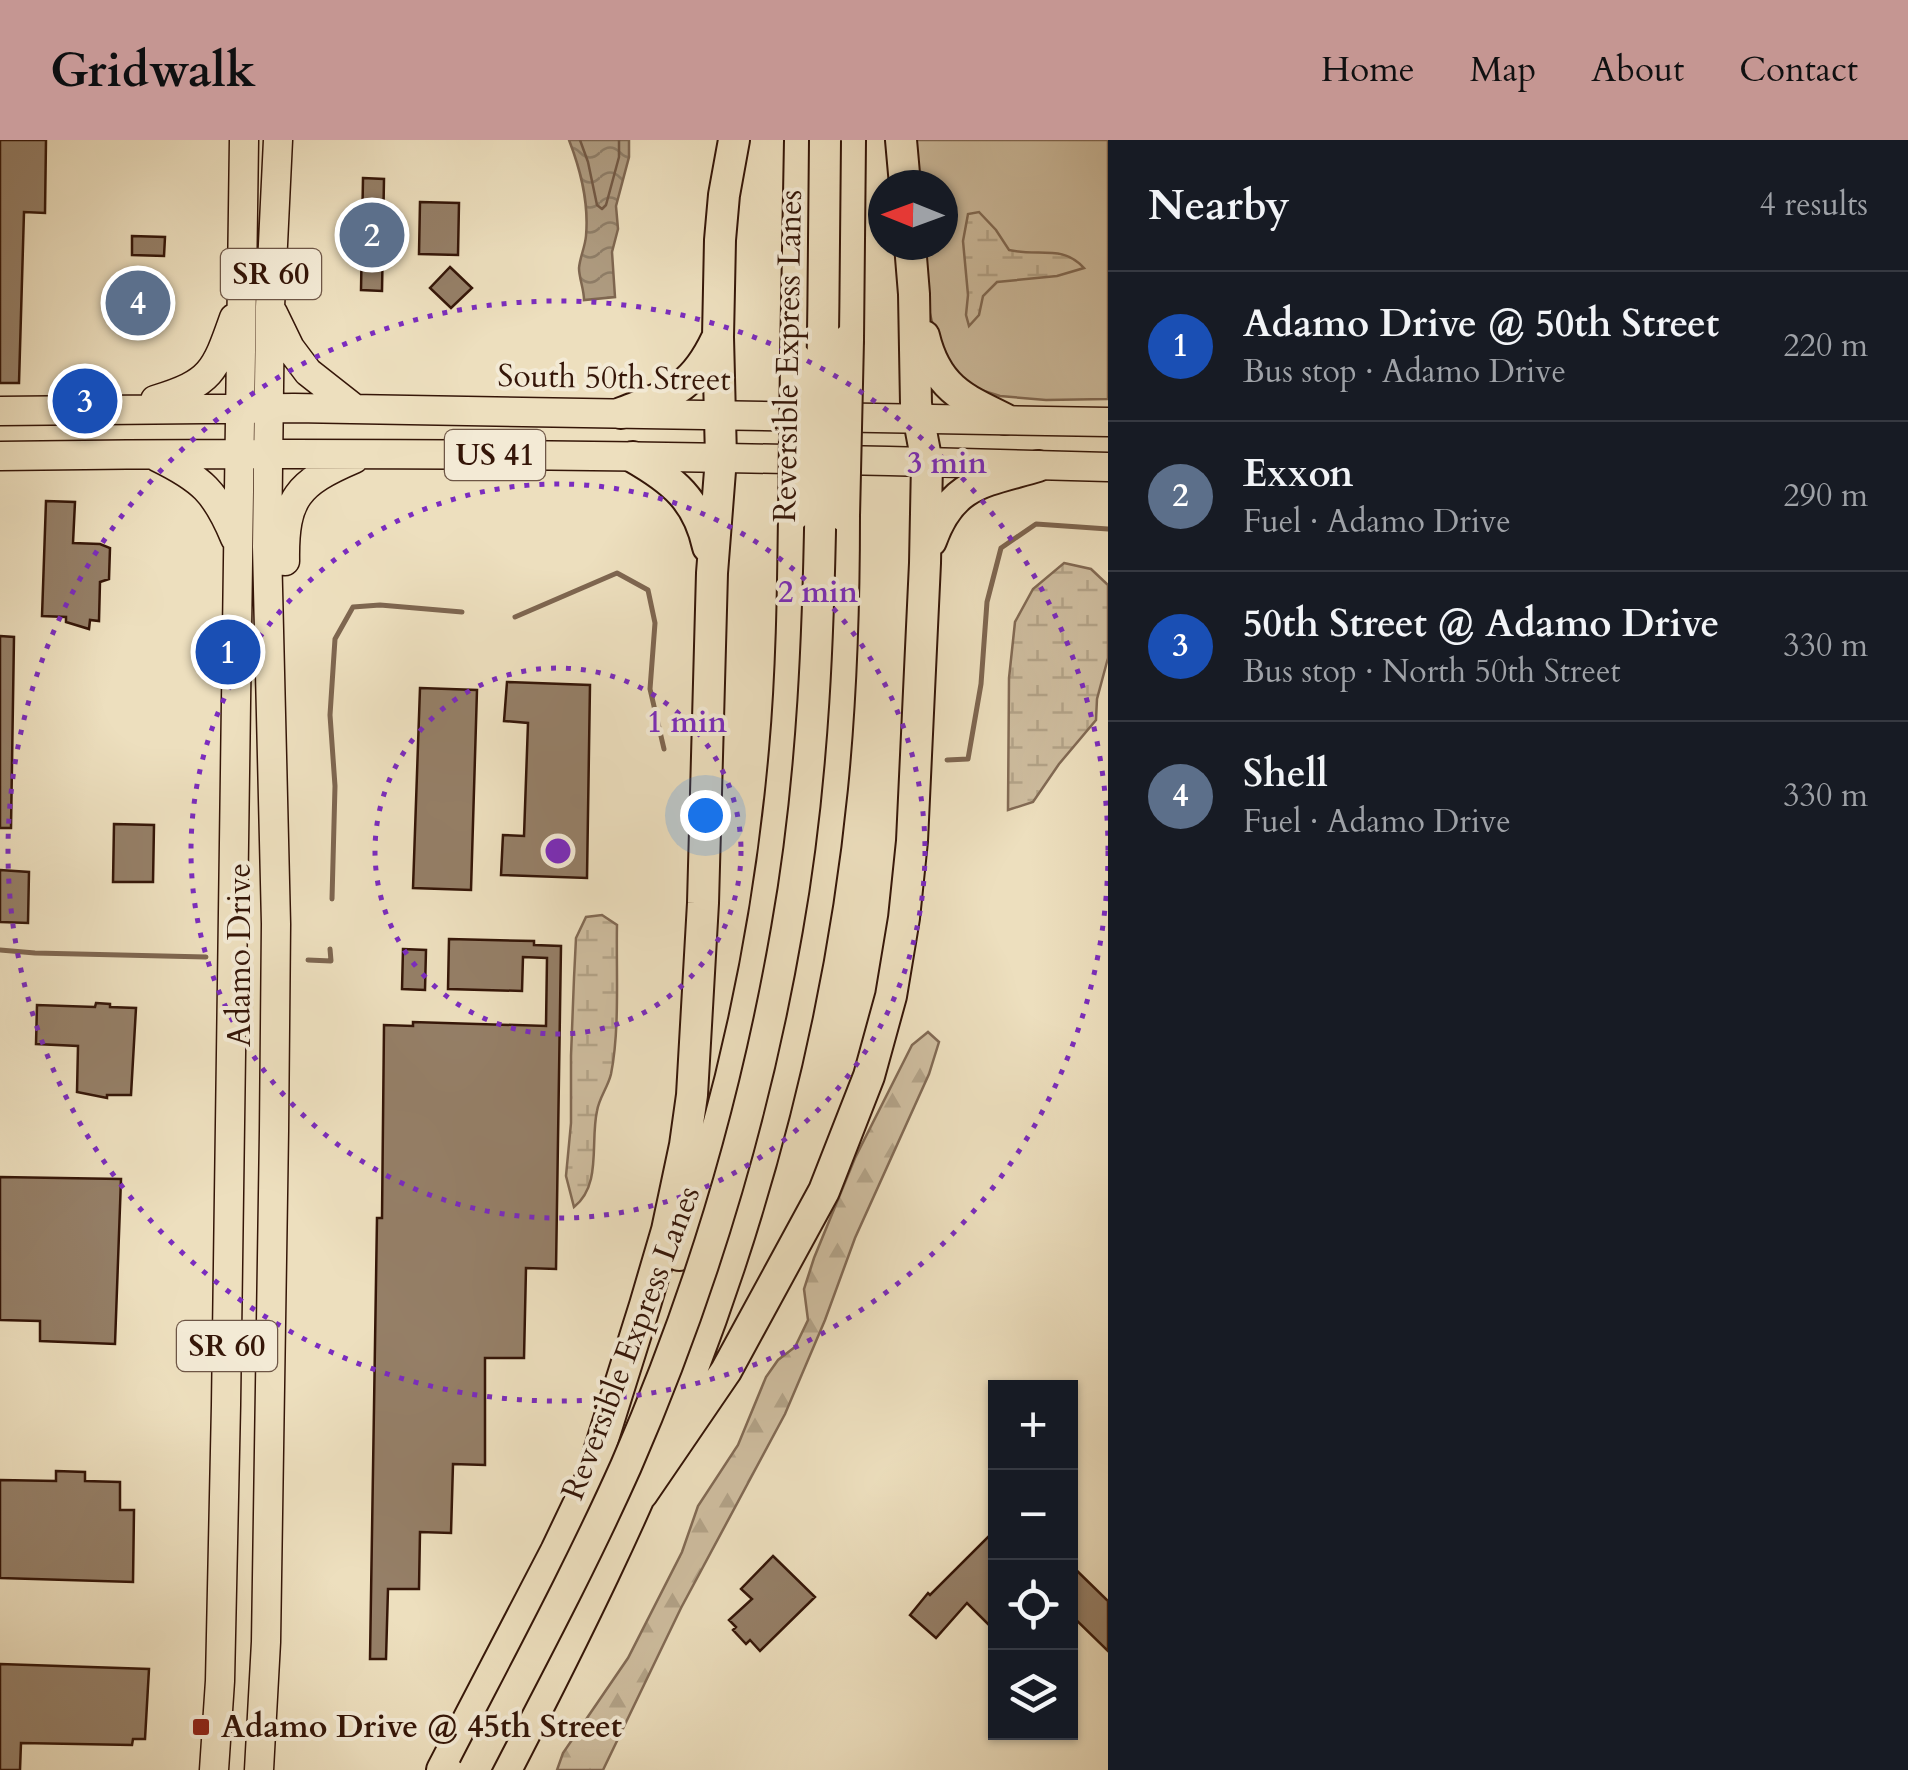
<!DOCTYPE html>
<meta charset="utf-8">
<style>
body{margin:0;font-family:Cardo,serif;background:#242831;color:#f1f3f6}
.controls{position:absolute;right:30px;bottom:30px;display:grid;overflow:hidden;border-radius:0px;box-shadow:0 2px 8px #0004}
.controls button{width:90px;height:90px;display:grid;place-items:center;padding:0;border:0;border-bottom:2px solid #363941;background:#171b24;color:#f1f3f6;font:50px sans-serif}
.compass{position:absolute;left:868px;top:30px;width:90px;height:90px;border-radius:50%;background:#171b24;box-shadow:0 2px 8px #0004;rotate:271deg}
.you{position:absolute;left:705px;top:675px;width:35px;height:35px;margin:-25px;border:8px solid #fff;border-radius:50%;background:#1a73e8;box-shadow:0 0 0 15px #1a73e833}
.badge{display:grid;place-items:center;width:65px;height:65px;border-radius:50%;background:#c59692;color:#fff;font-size:32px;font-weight:700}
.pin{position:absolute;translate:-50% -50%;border:5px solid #fff;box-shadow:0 2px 10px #0006}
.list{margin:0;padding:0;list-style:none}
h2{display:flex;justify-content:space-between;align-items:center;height:130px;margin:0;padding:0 40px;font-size:42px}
h2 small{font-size:32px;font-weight:400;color:#9ea1a6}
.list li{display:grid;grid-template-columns:65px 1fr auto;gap:30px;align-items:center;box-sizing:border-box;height:150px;padding:0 40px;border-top:2px solid #363941}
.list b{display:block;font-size:38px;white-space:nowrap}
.list p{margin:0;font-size:32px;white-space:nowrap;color:#9ea1a6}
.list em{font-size:32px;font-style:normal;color:#9ea1a6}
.icon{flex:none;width:55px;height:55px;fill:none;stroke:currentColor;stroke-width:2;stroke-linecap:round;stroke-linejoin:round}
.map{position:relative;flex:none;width:1108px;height:1630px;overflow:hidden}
header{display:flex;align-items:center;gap:60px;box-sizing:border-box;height:140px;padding:0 50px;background:#c59692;color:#111}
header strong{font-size:48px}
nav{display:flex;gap:55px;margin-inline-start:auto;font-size:35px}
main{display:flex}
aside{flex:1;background:#171b24}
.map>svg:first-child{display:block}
.grass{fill:#cebd9f;stroke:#826a54;stroke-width:2.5}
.forest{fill:url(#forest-firs);stroke:#826a54;stroke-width:2.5}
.wetland{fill:url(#wetland-marsh);stroke:#826a54;stroke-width:2.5}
.water{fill:url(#water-waves);stroke:#7e6650;stroke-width:2.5}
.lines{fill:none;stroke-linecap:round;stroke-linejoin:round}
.shore{stroke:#725844;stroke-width:2.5}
.stream{stroke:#7e6650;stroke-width:5}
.building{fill:#957f67;stroke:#351608;stroke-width:2.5}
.primary-casing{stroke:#351608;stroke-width:31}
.highway-casing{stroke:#351608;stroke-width:34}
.primary{stroke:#eddfbe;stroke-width:28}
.highway{stroke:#eddfbe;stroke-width:30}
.highway-bridge-casing{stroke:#351608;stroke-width:34;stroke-linecap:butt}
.highway-bridge{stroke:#eddfbe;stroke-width:30}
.ring{fill:none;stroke:#7b2cbf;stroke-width:5;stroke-dasharray:5 10}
.poi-dot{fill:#8f2418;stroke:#f3ead5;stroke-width:4}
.labels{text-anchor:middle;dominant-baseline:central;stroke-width:8;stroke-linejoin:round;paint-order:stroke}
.shield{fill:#f3ead5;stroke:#6e5646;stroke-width:2.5}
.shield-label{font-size:30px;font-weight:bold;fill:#351608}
.street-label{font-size:32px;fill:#351608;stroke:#f3ead5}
.poi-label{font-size:32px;font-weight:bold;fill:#351608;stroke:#f3ead5;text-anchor:start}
.centre{fill:#7b2cbf;stroke:#f3ead5;stroke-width:5}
.ring-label{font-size:30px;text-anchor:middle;font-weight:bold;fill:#7b2cbf;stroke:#f3ead5;stroke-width:8;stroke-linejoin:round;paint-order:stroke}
</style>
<header>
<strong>Gridwalk</strong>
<nav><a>Home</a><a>Map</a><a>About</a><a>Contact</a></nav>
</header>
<main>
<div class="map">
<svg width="1108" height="1630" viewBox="0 0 1108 1630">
<defs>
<pattern id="forest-firs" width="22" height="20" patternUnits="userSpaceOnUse" patternTransform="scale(2.5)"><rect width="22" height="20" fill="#cebd9f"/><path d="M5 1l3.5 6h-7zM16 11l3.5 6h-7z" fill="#b2a287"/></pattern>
<pattern id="wetland-marsh" width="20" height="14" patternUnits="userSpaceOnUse" patternTransform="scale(2.5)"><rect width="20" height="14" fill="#cebd9f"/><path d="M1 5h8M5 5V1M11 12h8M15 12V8" fill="none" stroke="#b2a287"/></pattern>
<pattern id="water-waves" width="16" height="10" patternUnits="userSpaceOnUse" patternTransform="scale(2.5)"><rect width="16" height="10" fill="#ae9b80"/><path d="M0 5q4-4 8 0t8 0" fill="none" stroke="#8e7d67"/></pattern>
</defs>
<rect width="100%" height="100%" fill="#eddfbe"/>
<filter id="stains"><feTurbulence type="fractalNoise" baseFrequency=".002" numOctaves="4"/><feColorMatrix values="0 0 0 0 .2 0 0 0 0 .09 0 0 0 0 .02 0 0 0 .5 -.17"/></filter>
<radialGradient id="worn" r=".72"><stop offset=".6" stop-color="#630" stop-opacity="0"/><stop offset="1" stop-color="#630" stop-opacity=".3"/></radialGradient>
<path class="grass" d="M909,0h199v259l-62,1 -46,-4 -32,-10 -28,-33 -22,-86 -1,-22h26v-60h-31z"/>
<path class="forest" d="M928,892l11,10 -10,32 -74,164 -30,82 -40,94 -104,194 -78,162h-46l6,-17 65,-95 54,-106 16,-46 40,-61 28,-68 12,-17 17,-13 13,-27 -4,-31 10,-31 41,-100 57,-113z"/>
<path class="wetland" d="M979,72l17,18 13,20c30,7 53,-6 75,18l-27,8 -60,6 -14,14 -4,19 -10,11 -3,-11 2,-20 -5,-54 5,-27z
M1064,423l27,6 17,16v73l-11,41 -1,21 -37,44 -26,38 -25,8 1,-132 6,-56 18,-33z
M602,775l15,10c-1,46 3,104 -6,149 -3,13 -12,24 -14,37 -7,31 5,74 -23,96l-8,-31 5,-53v-67l3,-78 2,-40 10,-21z"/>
<path class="water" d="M569,0h60v17l-13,49 2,23 -6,23 3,45 -31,3c0,-11 -5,-22 -5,-32 1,-11 6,-21 7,-32 3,-34 -5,-65 -17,-96z"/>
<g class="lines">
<path class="shore" d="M580,0l8,22 9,43 5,4 4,-4 13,-48v-17"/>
<path class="stream" d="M515,477l102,-44 31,17 7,33 -5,66 14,60
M947,620l21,-1 13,-75 6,-82 14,-54 35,-24 72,5
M332,759l3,-113 -5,-71 5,-76 18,-32 27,-2 82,7
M0,810l35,3 171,4
M308,820l23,1 -1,-12"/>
</g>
<path class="building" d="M0,0h46l-1,73 -21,-1 -5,171h-19z
M363,38l21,1 -2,112 -21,-1z
M420,62l39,1 -1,52 -39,-1z
M132,96l33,1 -1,19 -32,-1z
M450,127l22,21 -21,20 -21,-20z
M46,361l29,1 -2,41 27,1 10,4 -1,31 -9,3 -1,39 -9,-1 -1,9 -23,-7v-5l-24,-1z
M0,496l14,1 -3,191h-11z
M507,542l83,3 -3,193 -86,-3 2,-40 21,1 4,-113 -24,-2z
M420,548l57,2 -6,200 -58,-2z
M114,684l40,1 -1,57h-40z
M0,730l29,2 -1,51 -28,-1z
M449,799l85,2v4l27,1 -5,323 -30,-1 -2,90h-39v107l-32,-1 -2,69 -31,-1 -1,57h-31l-2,70h-16l7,-441h5l2,-193 29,1v-4l133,4 1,-68 -24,-1 -1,34 -74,-2z
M403,809l23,1 -1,40 -23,-1z
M96,863l14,1v3l26,1 -5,87h-24v3l-30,-6 1,-46 -42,-2 1,-39 58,2z
M0,1037l121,2 -6,165 -75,-3v-20l-40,-1z
M56,1331l29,1v9l35,1v28h14l-1,72 -133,-4v-98l56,1z
M996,1389v88l-8,7 -21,-21 -31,35 -26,-23 18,-22 2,2z
M773,1416l42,41 -55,54 -10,-11 -4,4 -13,-14 3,-3 -7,-7 23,-21 -11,-10z
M1070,1424l38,37v50l-38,-37z
M0,1524l149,5 -4,70h-12l-1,6 -111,-2 -1,27h-20z"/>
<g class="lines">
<defs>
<path id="primary" d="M273,173l17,35 18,24 47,37
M155,260c56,-17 60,-28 79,-82
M0,271l294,-3 814,14
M0,316c369,-5 739,0 1108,11
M157,317c45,22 59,35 78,81
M285,421c-1,-63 13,-78 69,-102
M214,1630l6,-89 6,-276 18,-1265
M259,1630l7,-128 8,-511 2,-207 -9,-377 3,-240 8,-167"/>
<path id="highway" d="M901,0l4,45
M924,196c12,50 37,62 81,83
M848,200l2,-200
M796,219l4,-219
M621,273c49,-19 71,-23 95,-73
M633,317c40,23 65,43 75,90
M931,401c21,-59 53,-59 107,-75
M679,1115c55,-163 91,-334 106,-505 7,-78 8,-156 9,-235
M590,1340l55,-175 22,-75 18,-85 7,-50 11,-192 9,-330 9,-115 -3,-121 2,-97 4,-45 10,-55
M642,1354l84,-123 98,-180 45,-115 22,-80 13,-78 8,-77 13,-278 2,-100 -11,-59 -2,-110 -4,-49
M442,1630l114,-219 41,-86
M506,1630c67,-130 132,-260 185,-397 72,-187 121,-385 141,-585 9,-90 12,-181 12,-272"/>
</defs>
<use href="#primary" class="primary-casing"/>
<use href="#highway" class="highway-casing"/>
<use href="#primary" class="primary"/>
<use href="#highway" class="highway"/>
<defs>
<path id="highway-bridge" d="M794,375l2,-156
M844,376l4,-176
M474,1630c52,-101 106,-201 152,-304 75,-172 129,-352 161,-537 27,-151 32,-304 34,-457 2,-111 3,-221 4,-332"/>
</defs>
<use href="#highway-bridge" class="highway-bridge-casing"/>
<use href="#highway-bridge" class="highway-bridge"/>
</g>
<g class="ring">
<circle cx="558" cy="711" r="183"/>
<circle cx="558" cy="711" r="367"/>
<circle cx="558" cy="711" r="550"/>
</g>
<rect class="poi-dot" x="191" y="1577" width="20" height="20" rx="5"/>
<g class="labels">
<g class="shield">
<rect x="221" y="109" width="100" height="50" rx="8"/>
<rect x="445" y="290" width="100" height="50" rx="8"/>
<rect x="177" y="1181" width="100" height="50" rx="8"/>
</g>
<g class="shield-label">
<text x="271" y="134">SR 60</text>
<text x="495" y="315">US 41</text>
<text x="227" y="1206">SR 60</text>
</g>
<g class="street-label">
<text transform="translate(788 216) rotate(-89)">Reversible Express Lanes</text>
<text transform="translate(614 238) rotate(1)">South 50th Street</text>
<text transform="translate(240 815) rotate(-90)">Adamo Drive</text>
<text transform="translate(631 1203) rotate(-69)">Reversible Express Lanes</text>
</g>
<g class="poi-label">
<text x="221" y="1587">Adamo Drive @ 45th Street</text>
</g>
</g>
<circle cx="558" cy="711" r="15" class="centre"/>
<g class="ring-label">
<text x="947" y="333">3 min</text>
<text x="818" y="462">2 min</text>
<text x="687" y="592">1 min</text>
</g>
<rect width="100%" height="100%" filter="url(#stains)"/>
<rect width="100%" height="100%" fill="url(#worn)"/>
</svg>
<div class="controls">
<button>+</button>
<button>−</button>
<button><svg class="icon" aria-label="locate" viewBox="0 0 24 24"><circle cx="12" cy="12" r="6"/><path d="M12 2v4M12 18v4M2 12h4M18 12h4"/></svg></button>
<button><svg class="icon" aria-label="layers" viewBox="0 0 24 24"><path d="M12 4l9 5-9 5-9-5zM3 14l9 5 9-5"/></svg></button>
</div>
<svg class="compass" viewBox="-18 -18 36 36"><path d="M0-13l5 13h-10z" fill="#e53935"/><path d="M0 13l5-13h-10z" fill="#9ea1a6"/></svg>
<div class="you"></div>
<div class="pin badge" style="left:228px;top:512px;background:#1a4fb4">1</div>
<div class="pin badge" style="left:372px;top:95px;background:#5c6f8a">2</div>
<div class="pin badge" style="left:85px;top:261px;background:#1a4fb4">3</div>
<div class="pin badge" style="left:138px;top:163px;background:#5c6f8a">4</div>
</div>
<aside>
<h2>Nearby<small>4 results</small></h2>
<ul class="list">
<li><span class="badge" style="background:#1a4fb4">1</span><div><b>Adamo Drive @ 50th Street</b><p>Bus stop · Adamo Drive</p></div><em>220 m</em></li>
<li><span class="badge" style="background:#5c6f8a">2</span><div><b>Exxon</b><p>Fuel · Adamo Drive</p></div><em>290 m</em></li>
<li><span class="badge" style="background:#1a4fb4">3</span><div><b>50th Street @ Adamo Drive</b><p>Bus stop · North 50th Street</p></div><em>330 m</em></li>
<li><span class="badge" style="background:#5c6f8a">4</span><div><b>Shell</b><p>Fuel · Adamo Drive</p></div><em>330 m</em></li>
</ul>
</aside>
</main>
